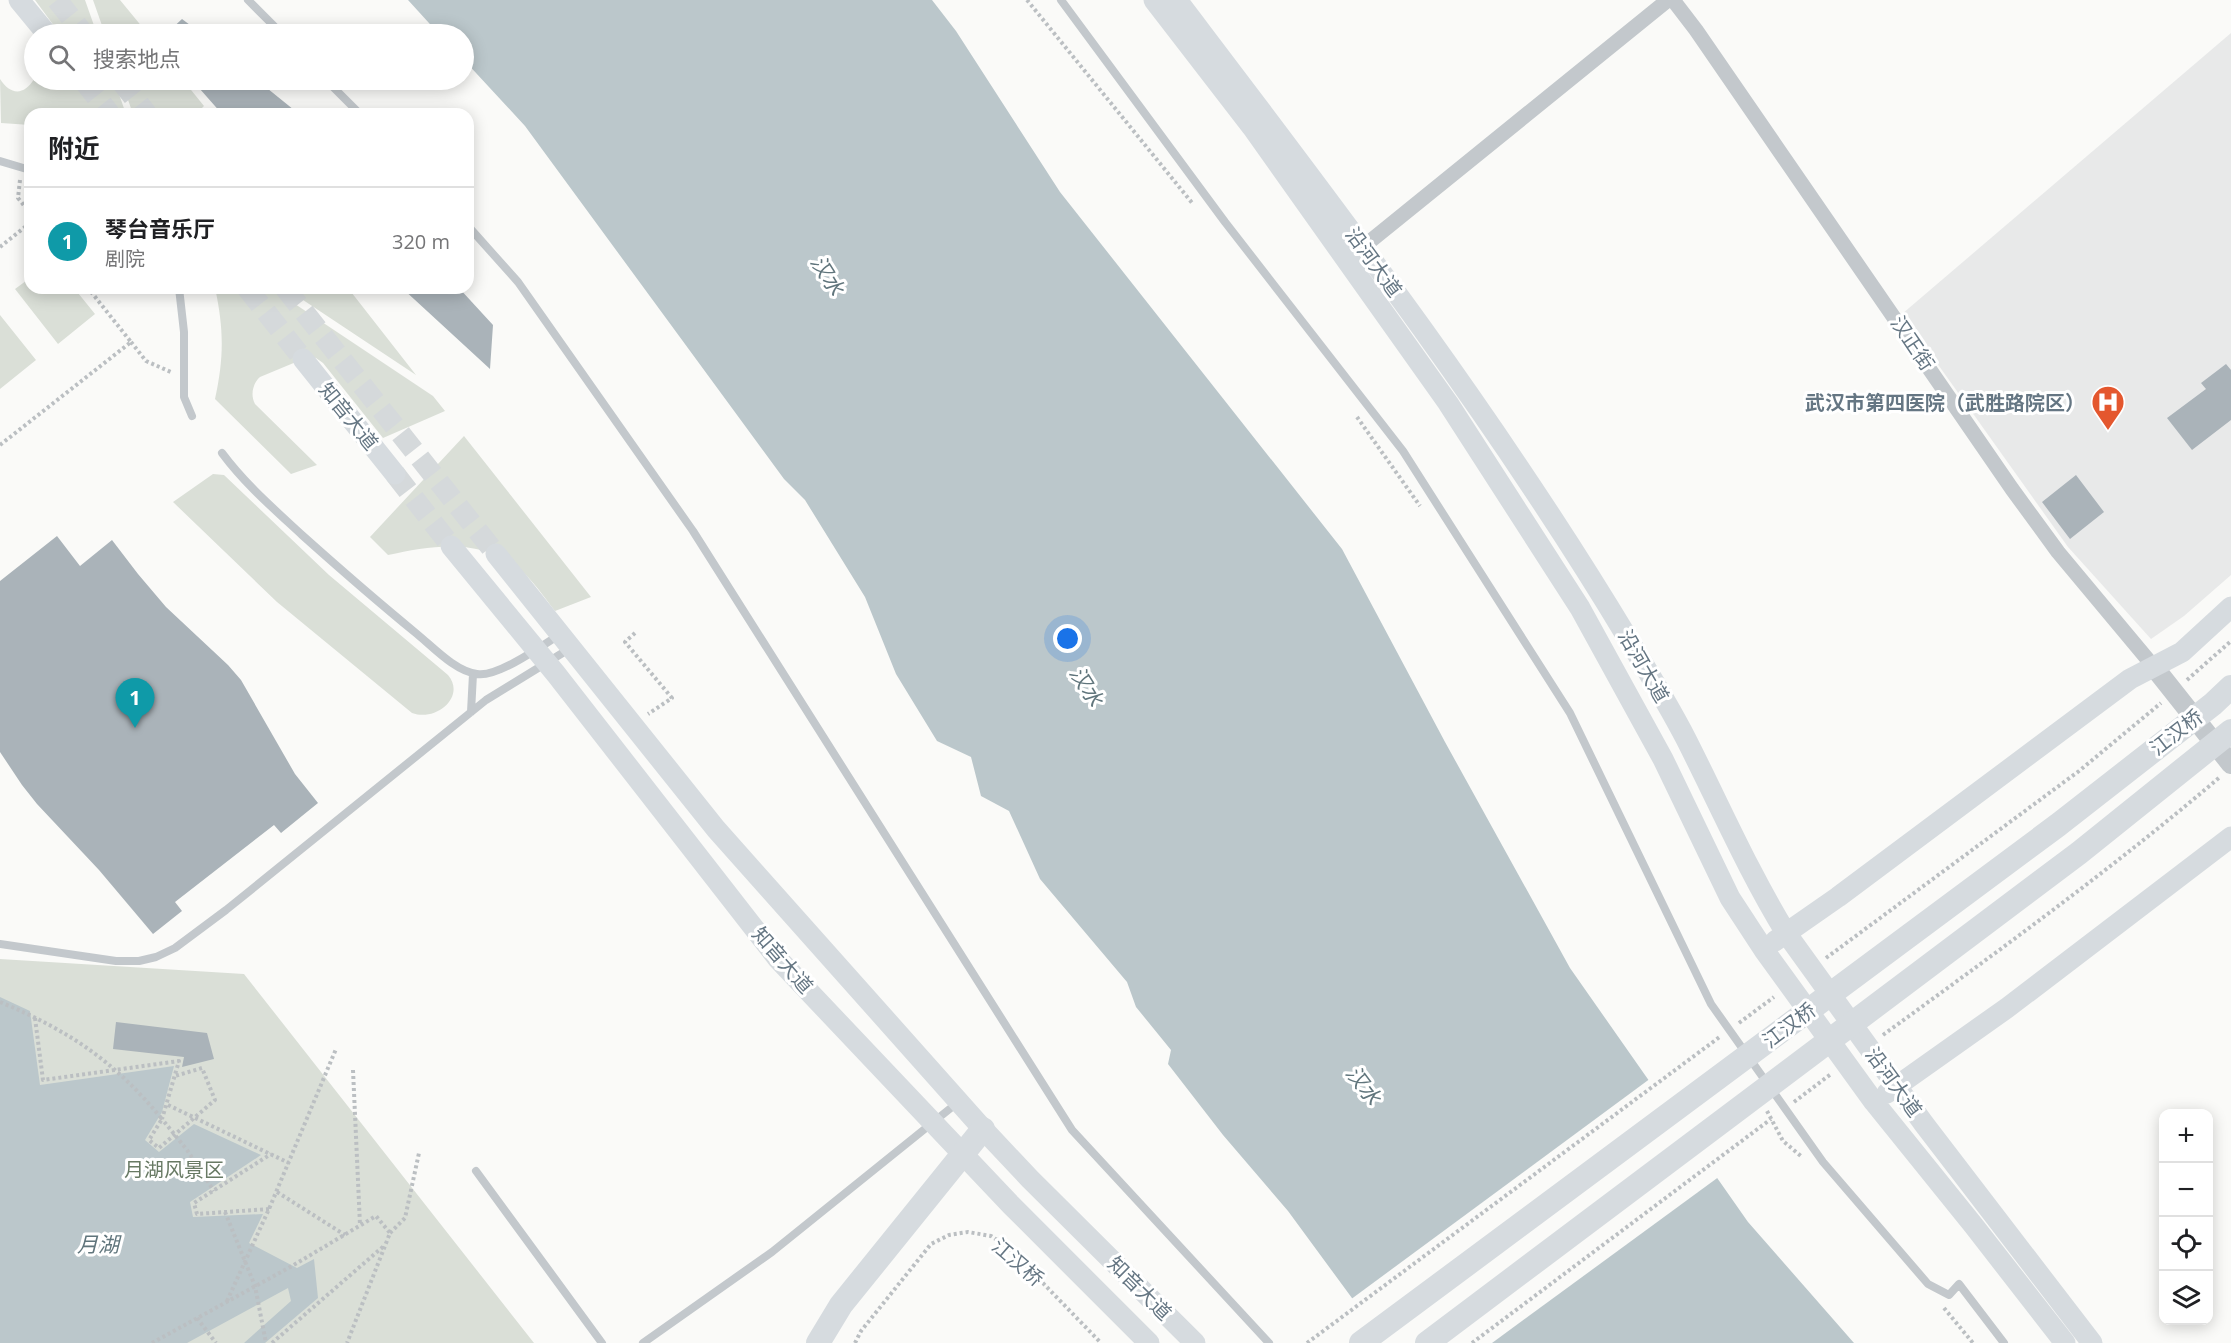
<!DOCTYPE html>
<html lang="zh">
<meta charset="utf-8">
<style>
body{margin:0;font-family:"Open Sans","Noto Sans SC",sans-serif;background:#f2f2f2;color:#202124}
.controls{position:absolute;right:18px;bottom:18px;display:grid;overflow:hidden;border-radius:12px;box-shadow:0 3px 15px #0003}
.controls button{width:54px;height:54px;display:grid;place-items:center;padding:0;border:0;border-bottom:2px solid #e0e0e0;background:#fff;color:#202124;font:30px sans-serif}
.you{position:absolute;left:1068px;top:639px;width:21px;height:21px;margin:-15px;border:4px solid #fff;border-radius:50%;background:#1a73e8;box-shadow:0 0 0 9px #1a73e833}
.badge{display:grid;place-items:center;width:39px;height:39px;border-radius:50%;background:#e4572e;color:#fff;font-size:20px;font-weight:700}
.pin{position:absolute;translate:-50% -50px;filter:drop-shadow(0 2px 3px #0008)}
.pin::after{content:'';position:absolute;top:32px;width:21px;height:18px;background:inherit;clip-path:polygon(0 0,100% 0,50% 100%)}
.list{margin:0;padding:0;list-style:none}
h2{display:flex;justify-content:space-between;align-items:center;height:78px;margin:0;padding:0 24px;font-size:26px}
h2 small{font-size:20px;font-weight:400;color:#757577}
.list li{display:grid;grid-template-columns:39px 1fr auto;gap:18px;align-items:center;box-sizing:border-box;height:108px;padding:0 24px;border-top:2px solid #e0e0e0}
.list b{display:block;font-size:22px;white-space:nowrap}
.list p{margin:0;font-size:20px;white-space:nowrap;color:#757577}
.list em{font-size:20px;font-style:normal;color:#757577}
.icon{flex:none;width:33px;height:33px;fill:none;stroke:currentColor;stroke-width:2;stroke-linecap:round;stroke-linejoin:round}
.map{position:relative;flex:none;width:2231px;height:1343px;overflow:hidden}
.search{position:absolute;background:#fff;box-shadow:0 3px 15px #0003;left:24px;top:24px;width:450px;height:66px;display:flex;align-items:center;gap:15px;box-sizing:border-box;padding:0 21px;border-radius:33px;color:#757577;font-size:22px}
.panel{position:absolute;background:#fff;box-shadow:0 3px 15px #0003;left:24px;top:108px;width:450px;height:186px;border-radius:18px}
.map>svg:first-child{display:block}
.built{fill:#e8e9e9}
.green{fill:#dadfd7}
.water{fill:#bbc7cb}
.pier{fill:#fafaf8}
.building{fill:#aab3b9}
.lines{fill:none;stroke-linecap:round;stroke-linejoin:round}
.secondary-tunnel{stroke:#d5d9db;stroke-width:21;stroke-dasharray:21 10;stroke-linecap:butt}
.path{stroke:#bbbfc2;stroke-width:4;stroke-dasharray:3 3;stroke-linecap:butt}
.service{stroke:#c3c8cc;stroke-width:8}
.minor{stroke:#c3c8cc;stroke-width:15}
.tertiary{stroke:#c3c8cc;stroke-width:20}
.secondary{stroke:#d6dbdf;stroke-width:21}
.primary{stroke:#d6dbdf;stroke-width:24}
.labels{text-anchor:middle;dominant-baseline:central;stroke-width:6;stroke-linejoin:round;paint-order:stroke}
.street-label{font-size:20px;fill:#657683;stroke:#fff}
.poi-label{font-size:20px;font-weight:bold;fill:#657683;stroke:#fff;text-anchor:end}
.park-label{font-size:20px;fill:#687a64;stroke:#fff}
.water-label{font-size:21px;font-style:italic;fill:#60757c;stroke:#fff}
</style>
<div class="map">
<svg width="2231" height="1343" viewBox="0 0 2231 1343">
<rect width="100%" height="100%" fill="#fafaf8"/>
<path class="built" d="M2231,33v542l-47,41 -33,23 -83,-92 -166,-233z"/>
<path class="green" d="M35,0h50l12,34h-37z
M93,0h27l28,34h-43z
M0,79c10,16 24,17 34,0l80,1 12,34h-96v11l-29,-2z
M121,80h62l21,26 -8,8h-63z
M30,278v10h44l21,26 -37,30 -43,-55z
M215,288h56l162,108 12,15 -62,27 -60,-75 -7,-5 -8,-1 -48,20c-7,6 -10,18 -5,27l62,61 -26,9 -76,-75c9,-41 9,-70 0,-111z
M285,288h63l68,87z
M0,315l36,45 -36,29z
M464,436l127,161 -36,14c-11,-14 -22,-31 -37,-43 -38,-30 -85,-23 -130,-13l-18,-18z
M213,474l11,1 105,100 119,100c18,21 -11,47 -36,38l-135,-111 -104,-100z
M0,959l244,15 290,369h-534z"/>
<path class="water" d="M408,0h524l24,31 104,161 282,357 103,193 125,226 178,254 106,121h-469l-97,-132 -65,-76 -55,-71 3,-14 -35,-43 -9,-25 -87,-103 -31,-68 -28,-15 -10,-39 -34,-16 -41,-67 -31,-77 -60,-97 -21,-21 -259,-353 -61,-66v-26h-25z
M0,997l30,14 10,74 134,-19 -12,46 -17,28 14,12 35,-28 67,31 -71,47 3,15 70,-3 -14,29 48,25 17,-9 4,39 -53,45h-21l47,-42 -3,-13 -101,55h-187z"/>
<path class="pier" d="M1651,1078l69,98 -228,167h-111l-31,-43z"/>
<path class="building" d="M182,19l20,15h-36z
M192,80h65l42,34h-77z
M402,288h57l34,37 -3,44z
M2226,364l5,6v50l-39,30 -25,-32 39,-29 -5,-6z
M2076,475l28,37 -34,27 -28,-37z
M57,536l23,30 32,-26 26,34 28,33 62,58 13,15 54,94 23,29 -37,30 -7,-8 -99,77 7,9 -29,23 -54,-64 -62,-66 -15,-19 -22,-33v-171z
M116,1022l91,11 7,26 -32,8 2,-10 -71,-8z"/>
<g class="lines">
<path class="secondary-tunnel" d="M57,0l27,34
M83,80l27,34
M120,80l27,34
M247,288l56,71
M285,288l211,266
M395,474l56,72"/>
<path class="path" d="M1027,0l166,204
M20,180l-2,18 12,15
M0,247l30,-24
M131,342l15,19 27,12
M1357,417l63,89
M0,445l131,-103 -43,-54
M635,633l-10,9 47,56 -24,16
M2187,680l44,-39
M1826,958l253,-187 82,-68
M0,1002c70,29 114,59 162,117l-13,21 10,8 56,-48 -13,-32 -27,8
M35,1018l8,62 136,-19 -17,58 25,31 27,41
M1739,1023l35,-26
M1883,1035c114,-83 229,-166 337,-258
M353,1070l7,155
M1794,1102l37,-28
M168,1105l121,58
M1767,1111l16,30 19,16
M277,1192l68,43
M269,1209l-72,5 -3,-11 77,-49
M225,1212l30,74 11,57
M390,1233l15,-15 14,-65
M227,1301l42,-92 67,-160
M1944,1308l29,35
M197,1318l19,25
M152,1343l140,-77 84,-50 14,17 -43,110
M272,1343l113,-98
M855,1343l6,-12 70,-87 18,-9 19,-3 23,4 18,12 92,95
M1307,1343l414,-307
M1472,1343l299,-224"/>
<path class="service" d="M248,0l34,34
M1061,0l164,222 178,229 167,262 141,291 112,158 105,122 21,11 10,-11 45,59
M326,80l34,34
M0,161l30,9
M468,226l50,56 175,249 379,599 197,213
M179,288l5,44v65l8,19
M222,453c23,31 52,56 80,82 38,34 76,67 115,99 17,14 38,37 60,40 19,4 65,-28 82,-39
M471,712l2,-38
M0,944l116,17h23l17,-4 19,-9 51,-38 260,-210 83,-51
M476,1171l126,172
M643,1343l129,-91 185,-149"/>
<path class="minor" d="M1673,0l23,30 316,459 46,63 96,115
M1363,247l305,-247"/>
<path class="tertiary" d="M2154,667l77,97"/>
<path class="secondary" d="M19,0l28,34
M1154,0l98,127 196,276 132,205 83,151 67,139 34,52 110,152 100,124 91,117
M1177,0c157,207 316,414 450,637 20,33 41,67 59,102 33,65 62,132 100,194l138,191 168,219
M303,359l92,115
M451,546l105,128 222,285 233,246 138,138
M496,554l220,275 267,300 47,50 165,164
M1775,941l63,-44 292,-218 52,-27 49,-45
M1887,1093l120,-85 224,-171"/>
<path class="primary" d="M818,1343l23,-38 142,-176
M1361,1343l697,-518 155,-121 18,-17
M1427,1343l652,-490 152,-122"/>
</g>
<defs>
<symbol id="hospital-pin" viewBox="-11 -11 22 30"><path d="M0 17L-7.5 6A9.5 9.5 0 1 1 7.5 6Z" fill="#e4572e" stroke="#fff"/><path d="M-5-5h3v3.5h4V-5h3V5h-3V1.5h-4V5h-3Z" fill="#fff"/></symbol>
</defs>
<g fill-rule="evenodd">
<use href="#hospital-pin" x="2089" y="383" width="38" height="52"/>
</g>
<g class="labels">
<g class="street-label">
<text transform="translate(1374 262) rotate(54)">沿河大道</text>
<text transform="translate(1913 343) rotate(56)">汉正街</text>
<text transform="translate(349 416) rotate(51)">知音大道</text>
<text transform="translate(1644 666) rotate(60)">沿河大道</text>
<text transform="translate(2176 732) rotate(-38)">江汉桥</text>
<text transform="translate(783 960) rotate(49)">知音大道</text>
<text transform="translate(1789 1025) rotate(-37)">江汉桥</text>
<text transform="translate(1894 1082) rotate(54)">沿河大道</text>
<text transform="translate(1018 1262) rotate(41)">江汉桥</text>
<text transform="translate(1140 1288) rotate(45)">知音大道</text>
</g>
<g class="poi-label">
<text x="2085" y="402">武汉市第四医院（武胜路院区）</text>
</g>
<g class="park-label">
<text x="174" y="1169">月湖风景区</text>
</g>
<g class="water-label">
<text transform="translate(828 275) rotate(58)">汉水</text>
<text transform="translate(1087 686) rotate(58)">汉水</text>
<text transform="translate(1364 1085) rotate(53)">汉水</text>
<text x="98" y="1244">月湖</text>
</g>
</g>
</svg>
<div class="controls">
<button>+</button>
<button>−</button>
<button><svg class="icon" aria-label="locate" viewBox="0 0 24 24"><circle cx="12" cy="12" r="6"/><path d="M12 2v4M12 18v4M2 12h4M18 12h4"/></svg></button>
<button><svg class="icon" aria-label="layers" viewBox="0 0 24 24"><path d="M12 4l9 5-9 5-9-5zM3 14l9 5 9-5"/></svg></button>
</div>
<div class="you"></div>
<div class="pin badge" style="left:135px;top:728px;background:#0f9aa8">1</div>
<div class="search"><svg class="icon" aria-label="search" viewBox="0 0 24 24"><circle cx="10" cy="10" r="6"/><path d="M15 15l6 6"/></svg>搜索地点</div>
<section class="panel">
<h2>附近<small></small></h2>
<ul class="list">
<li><span class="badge" style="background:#0f9aa8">1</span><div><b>琴台音乐厅</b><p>剧院</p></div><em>320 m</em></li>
</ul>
</section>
</div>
